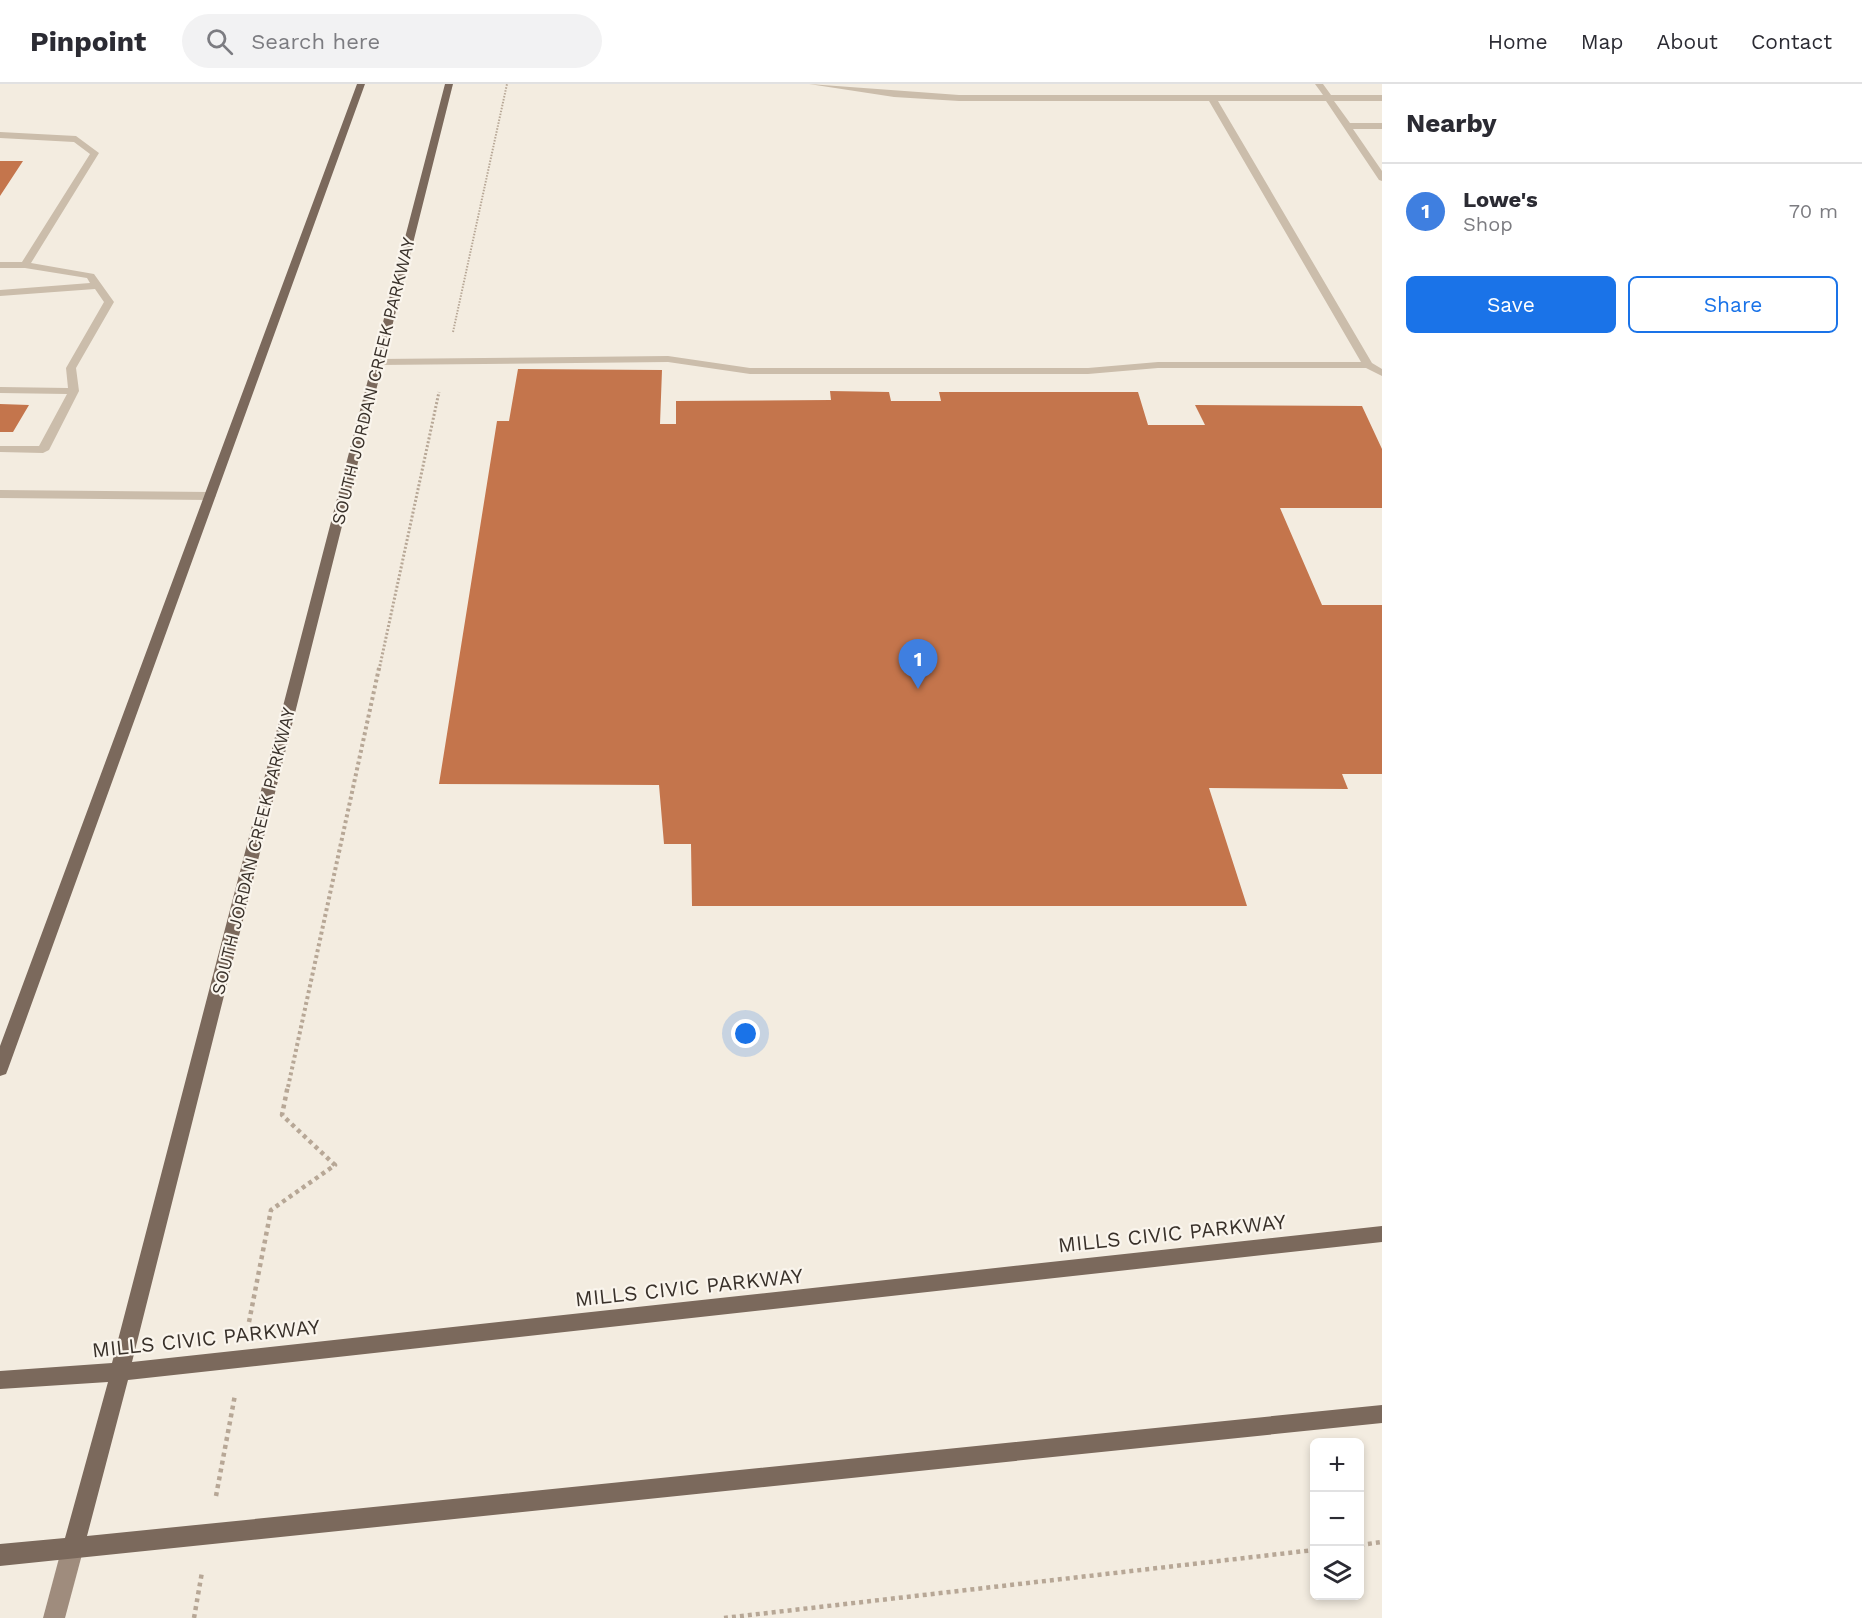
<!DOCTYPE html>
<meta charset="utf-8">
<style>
body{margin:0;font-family:"Work Sans",sans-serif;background:#f2f2f3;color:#2b2b33}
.controls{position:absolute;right:18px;bottom:18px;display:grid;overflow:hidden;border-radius:9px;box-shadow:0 3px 9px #0003}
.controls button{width:54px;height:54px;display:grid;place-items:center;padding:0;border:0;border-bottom:2px solid #e1e1e2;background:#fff;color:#2b2b33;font:30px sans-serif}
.you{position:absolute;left:746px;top:950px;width:21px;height:21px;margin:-15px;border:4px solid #fff;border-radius:50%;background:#1a73e8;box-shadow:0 0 0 9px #1a73e833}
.badge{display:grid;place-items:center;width:39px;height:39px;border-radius:50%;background:#1a73e8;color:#fff;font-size:20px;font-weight:700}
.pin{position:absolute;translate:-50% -50px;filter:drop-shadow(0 2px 3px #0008)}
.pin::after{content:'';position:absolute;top:32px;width:21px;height:18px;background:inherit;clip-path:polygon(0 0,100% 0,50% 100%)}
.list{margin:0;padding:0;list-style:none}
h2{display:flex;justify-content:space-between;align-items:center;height:78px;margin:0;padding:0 24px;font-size:26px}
h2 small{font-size:20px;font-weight:400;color:#7c7c81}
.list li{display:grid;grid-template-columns:39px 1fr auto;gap:18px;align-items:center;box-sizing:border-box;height:96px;padding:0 24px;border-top:2px solid #e1e1e2}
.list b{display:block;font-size:22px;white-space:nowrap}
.list p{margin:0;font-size:20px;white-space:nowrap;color:#7c7c81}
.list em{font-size:20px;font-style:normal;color:#7c7c81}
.actions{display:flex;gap:12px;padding:18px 24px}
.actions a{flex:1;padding:14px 0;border:2px solid #1a73e8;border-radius:9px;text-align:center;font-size:21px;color:#1a73e8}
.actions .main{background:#1a73e8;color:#fff}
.icon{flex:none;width:33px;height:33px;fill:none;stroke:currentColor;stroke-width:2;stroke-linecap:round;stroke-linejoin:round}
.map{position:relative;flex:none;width:1382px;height:1534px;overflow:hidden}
header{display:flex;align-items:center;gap:36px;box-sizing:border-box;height:84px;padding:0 30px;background:#fff;border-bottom:2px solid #e1e1e2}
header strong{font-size:28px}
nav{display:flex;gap:33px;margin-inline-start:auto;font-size:21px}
.search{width:420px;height:54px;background:#f2f2f3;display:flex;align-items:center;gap:15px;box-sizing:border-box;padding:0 21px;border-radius:33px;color:#7c7c81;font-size:22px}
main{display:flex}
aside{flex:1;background:#fff}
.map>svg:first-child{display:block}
.building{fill:#c4754c}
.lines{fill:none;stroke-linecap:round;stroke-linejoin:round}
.path-far3{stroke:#b7a796;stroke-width:2;stroke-dasharray:1.5 1.5;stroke-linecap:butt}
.path-far2{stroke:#b7a796;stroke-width:3;stroke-dasharray:2 2;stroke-linecap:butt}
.path-far1{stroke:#b7a796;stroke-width:4;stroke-dasharray:3 3;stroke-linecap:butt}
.path{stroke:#b7a796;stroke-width:4.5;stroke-dasharray:4 4;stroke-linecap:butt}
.lane{fill:#cbbdab;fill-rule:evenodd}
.secondary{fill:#9f8c7d;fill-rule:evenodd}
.primary{fill:#7b695c;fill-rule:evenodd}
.labels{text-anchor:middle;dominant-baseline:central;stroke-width:4.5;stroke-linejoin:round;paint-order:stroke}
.street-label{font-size:18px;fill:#39312a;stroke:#faf5ed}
.near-street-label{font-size:21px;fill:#39312a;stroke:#faf5ed}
</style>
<header>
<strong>Pinpoint</strong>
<div class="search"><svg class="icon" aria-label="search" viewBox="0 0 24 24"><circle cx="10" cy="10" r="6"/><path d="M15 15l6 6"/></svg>Search here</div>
<nav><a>Home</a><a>Map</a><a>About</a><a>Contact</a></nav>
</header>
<main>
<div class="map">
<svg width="1382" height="1534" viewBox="0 0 1382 1534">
<rect width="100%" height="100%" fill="#f3ece0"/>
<path class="building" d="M0,77h23l-23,35z
M518,285l144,1 -2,54h16v-23l155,-1 -1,-9 59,1 2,9h50l-2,-9h199l10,33h57l-10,-20 167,1 20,43v59h-102l42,97h60v169h-40l6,15 -139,-1 38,118h-555l-1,-62h-27l-5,-59 -220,-1 58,-363h12z
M0,320l29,1 -16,27h-13z"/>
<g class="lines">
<path class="path-far3" d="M453,248l54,-248"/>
<path class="path-far2" d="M379,586l60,-278"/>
<path class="path-far1" d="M288,1003l91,-419"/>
<path class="path" d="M249,1238l22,-112 64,-45 -53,-50 6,-30
M216,1412l19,-101
M1360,1461l22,-3
M194,1534l8,-46
M724,1534l590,-68"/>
<path class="lane" d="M809,0l150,11h364l-8,-11h8l8,11h51v6h-48l16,22h32v6h-29l29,42v10l-3,-1 -53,-79h-108l154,262 10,6v7l-16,-8h-208l-70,6h-338l-82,-12 -290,3 -5,-3 5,-3 290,-3 82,12h338l70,-6h203l-152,-261h-250l-65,-4z
M0,48l76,4 23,17 -68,110 63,11 20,28 -38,66 3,23 -30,59 -6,3 -43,-1v-6h39l28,-52 -67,-1v-6l68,1 -2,-20 38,-66 -9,-13 -95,7v-6l90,-7 -3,-5 -62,-10h-25v-6h22l68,-108 -16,-12 -74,-4z
M0,406l210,2 6,4 -6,4 -210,-2z"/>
<path class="secondary" d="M73,1452l7,4 4,7 -19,71h-22l19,-71 4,-7z"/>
<path class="primary" d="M357,0h8l-357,985 -2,5 -6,2v-30z
M445,0h8l-321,1278 1250,-136v16l-1254,138 -41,156 1295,-131v18l-1382,143v-22l65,-6 43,-156 -108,7v-18l112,-8z"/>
</g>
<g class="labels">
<g class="street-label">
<text transform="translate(373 297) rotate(-76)">SOUTH JORDAN CREEK PARKWAY</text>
<text transform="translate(253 767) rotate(-76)">SOUTH JORDAN CREEK PARKWAY</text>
</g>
<g class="near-street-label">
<text transform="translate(1172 1149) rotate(-6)">MILLS CIVIC PARKWAY</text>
<text transform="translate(689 1203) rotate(-6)">MILLS CIVIC PARKWAY</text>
<text transform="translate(206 1254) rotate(-6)">MILLS CIVIC PARKWAY</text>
</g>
</g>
</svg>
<div class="controls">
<button>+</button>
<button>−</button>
<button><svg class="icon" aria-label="layers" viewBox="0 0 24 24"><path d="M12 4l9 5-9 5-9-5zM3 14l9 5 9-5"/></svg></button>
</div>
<div class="you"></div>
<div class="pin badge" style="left:918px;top:605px;background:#3f7fe0">1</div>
</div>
<aside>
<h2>Nearby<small></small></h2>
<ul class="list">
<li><span class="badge" style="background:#3f7fe0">1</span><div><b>Lowe's</b><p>Shop</p></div><em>70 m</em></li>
</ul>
<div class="actions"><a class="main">Save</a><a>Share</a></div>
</aside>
</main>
